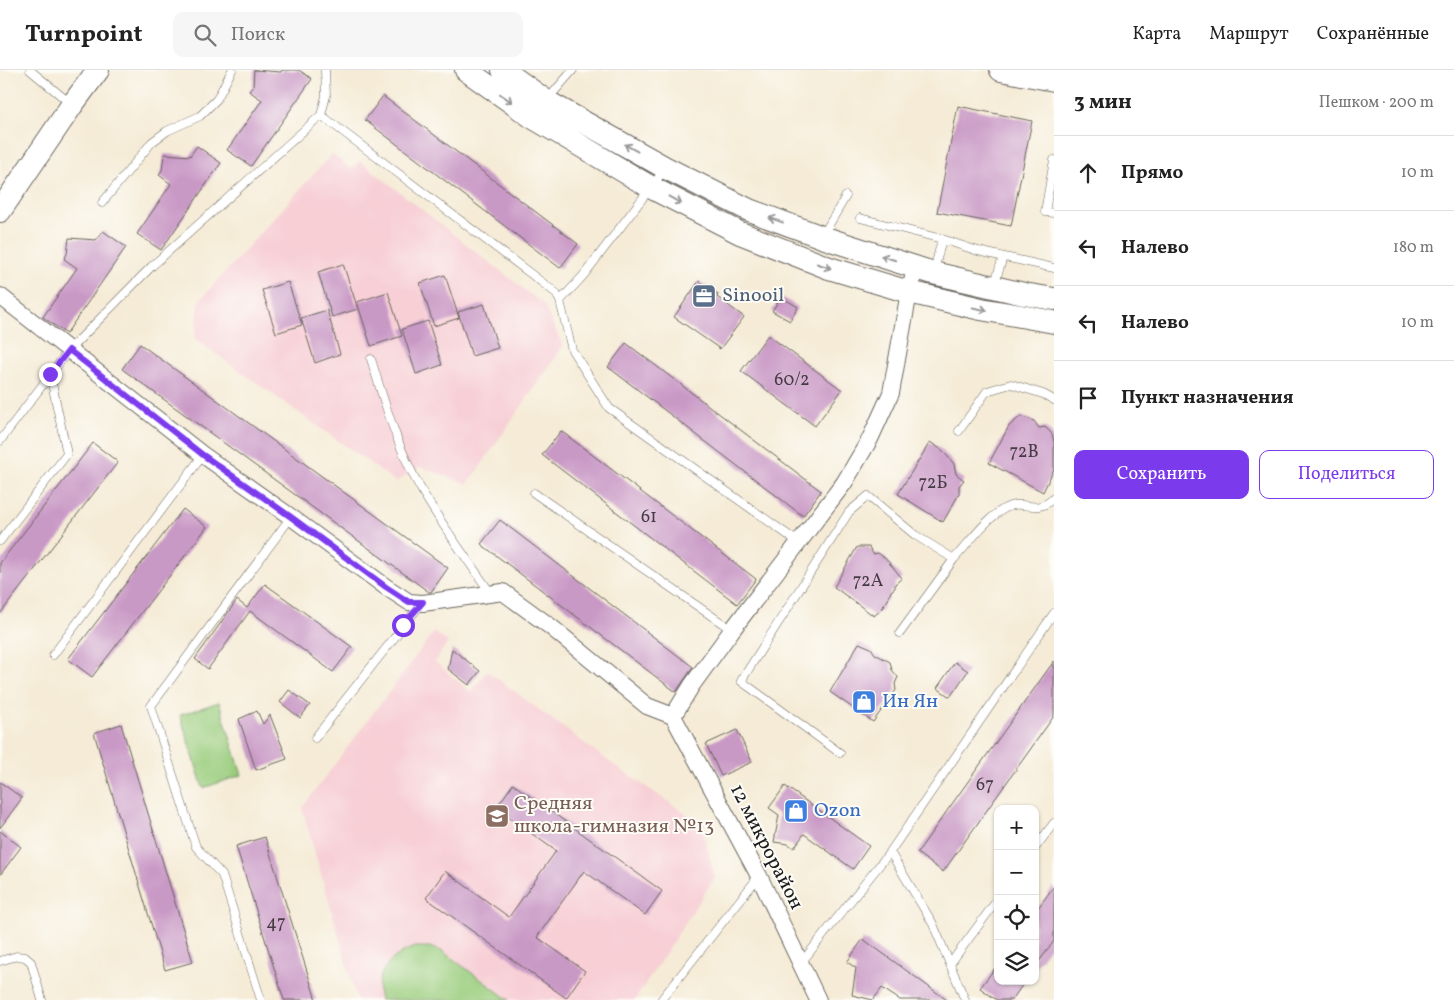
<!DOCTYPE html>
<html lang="ru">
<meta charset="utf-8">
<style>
body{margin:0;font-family:Vollkorn,serif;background:#f6f6f6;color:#222}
.controls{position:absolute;right:15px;bottom:15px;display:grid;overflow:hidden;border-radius:10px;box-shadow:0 1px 4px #0004}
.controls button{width:45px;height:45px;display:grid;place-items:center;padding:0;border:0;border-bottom:1px solid #e0e0e0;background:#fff;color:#222;font:25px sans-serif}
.stop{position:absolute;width:15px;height:15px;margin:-11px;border:4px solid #7c3aed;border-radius:50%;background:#fff}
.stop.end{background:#7c3aed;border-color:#fff;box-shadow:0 1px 5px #0008}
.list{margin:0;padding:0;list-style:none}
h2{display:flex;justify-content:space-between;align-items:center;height:65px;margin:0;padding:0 20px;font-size:21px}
h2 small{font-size:16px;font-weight:400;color:#767676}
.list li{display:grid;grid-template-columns:32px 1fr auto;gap:15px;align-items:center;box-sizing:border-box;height:75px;padding:0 20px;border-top:1px solid #e0e0e0}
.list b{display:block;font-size:19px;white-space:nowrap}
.list em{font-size:16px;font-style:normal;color:#767676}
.actions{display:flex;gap:10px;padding:15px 20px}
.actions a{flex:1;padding:11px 0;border:1px solid #7c3aed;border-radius:10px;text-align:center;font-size:18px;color:#7c3aed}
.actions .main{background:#7c3aed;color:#fff}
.icon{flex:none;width:28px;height:28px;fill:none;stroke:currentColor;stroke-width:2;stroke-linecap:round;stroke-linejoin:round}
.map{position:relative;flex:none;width:1054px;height:930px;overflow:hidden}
header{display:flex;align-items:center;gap:30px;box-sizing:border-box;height:70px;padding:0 25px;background:#fff;border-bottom:1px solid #e0e0e0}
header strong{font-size:24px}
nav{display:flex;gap:28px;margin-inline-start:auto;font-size:18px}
.search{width:350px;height:45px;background:#f6f6f6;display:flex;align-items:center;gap:12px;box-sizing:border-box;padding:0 18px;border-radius:10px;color:#767676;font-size:19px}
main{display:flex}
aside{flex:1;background:#fff}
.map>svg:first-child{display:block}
.built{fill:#f7cfd5}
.green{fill:#99cc7c;stroke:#5a744c}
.building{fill:#c999c6}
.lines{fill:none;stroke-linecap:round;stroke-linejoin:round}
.service-casing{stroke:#68645d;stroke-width:9}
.minor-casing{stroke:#68645d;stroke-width:18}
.secondary-casing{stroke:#68645d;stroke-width:24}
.service{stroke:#fff;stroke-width:8}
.minor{stroke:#fff;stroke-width:16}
.secondary{stroke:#fff;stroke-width:22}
.oneway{stroke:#999}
.route{stroke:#7c3aed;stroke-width:6}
.labels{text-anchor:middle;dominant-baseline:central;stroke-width:4;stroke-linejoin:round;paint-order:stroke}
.number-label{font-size:18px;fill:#473b46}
.service-label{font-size:20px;fill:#4e5e75;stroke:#fdfcf7;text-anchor:start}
.shop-label{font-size:20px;fill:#366cbe;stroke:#fdfcf7;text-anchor:start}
.education-label{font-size:20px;fill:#785e54;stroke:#fdfcf7;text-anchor:start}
.street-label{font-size:20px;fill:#1c1c1c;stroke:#fdfcf7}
</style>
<header>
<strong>Turnpoint</strong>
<div class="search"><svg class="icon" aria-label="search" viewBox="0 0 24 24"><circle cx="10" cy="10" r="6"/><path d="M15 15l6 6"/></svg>Поиск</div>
<nav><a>Карта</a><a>Маршрут</a><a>Сохранённые</a></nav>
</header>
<main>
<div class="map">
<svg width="1054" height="930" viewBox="0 0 1054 930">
<rect width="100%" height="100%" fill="#fdfcf7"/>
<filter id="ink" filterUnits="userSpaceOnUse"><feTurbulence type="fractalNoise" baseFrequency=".02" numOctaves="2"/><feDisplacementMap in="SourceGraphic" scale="10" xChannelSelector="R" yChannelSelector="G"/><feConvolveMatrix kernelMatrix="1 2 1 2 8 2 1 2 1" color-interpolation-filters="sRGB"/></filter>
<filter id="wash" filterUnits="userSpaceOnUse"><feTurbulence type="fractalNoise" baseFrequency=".0096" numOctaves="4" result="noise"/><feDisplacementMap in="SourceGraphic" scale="20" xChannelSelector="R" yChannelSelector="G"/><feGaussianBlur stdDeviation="1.12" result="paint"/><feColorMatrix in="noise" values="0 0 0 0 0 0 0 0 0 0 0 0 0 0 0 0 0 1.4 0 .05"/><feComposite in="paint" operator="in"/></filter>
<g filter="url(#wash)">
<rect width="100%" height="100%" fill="#f5ebd6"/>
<path class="built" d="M332,84l19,15 9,-8 184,144 19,41 -95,138 -48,-17 -24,15 -201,-143 4,-38z
M434,562l14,10 -13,20 36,30 16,-21 124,92 90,61 14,53 -80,123h-278l-55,-192z"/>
<path class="green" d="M219,632l23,73 -39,13 -23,-73z
M415,877h14l13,4 67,49h-129c-7,-27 11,-45 35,-53z"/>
<g id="blocks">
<path class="building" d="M254,0l27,2 1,-2h17l13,9 -61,87 -24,-16 35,-50 -13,-9 4,-5z
M383,26l195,148 -18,24 -195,-148z
M958,36l74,15 -21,105 -74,-14z
M197,76l24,17 -60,87 -24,-16 34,-50 -12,-9 3,-5 2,-16 26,2z
M103,161l23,16 -60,87 -23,-17 34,-49 -13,-9 3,-5 2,-16 27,2z
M343,194l15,45 -26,8 -14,-45z
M445,205l14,43 -25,8 -14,-43z
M699,211l19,13 -1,3 27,20 -24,32 -46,-32z
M288,212l14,43 -26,8 -14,-43z
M388,222l14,44 -31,10 -14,-44z
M781,227l17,10 -8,14 -18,-10z
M484,234l14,44 -26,8 -14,-44z
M327,240l13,44 -25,9 -14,-45z
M428,251l14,44 -26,9 -14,-45z
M768,265l74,55 -27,36 -74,-55z
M626,273l195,148 -18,25 -195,-149z
M140,274l308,224 -17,24h-2l-307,-223z
M1021,346l13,5 5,7 6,-1 7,7 2,8v27l-11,23 -54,-29 20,-37z
M561,361l195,148 -19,25 -195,-149z
M930,372l12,8 12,14 2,10 8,6 -5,6v8l-16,28 -45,-28z
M93,373l25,19 -118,152v-51z
M183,439l24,18 -115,150 -24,-18z
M500,450l193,147 -17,25 -195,-148z
M857,477h12l4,7 5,-1 7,5 17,20 -7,6v4l-4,3 -3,9 -4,3 -2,6 -8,7 -40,-29z
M265,514l87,63 -19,25 -83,-61 -42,58 -13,-10 42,-59 10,8z
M859,573l12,5 4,6 15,8 2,8 6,7 -3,7 1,6 -23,32 -43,-30z
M452,579l28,22 -11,14 -21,-16z
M1054,591v55l-111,156 -26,-19z
M955,592l13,9 -18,26 -13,-9z
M289,620l21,15 -10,13 -20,-16z
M257,641l6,13 7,-9 17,44 -31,11 -17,-51z
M121,654l72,238 -28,8 -71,-237z
M737,660l15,32 -31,14 -15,-32z
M0,712l22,16 -22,30z
M513,714l149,107 -17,24 -61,-44 -47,66 48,34 -19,27 -140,-100 19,-27 64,46 47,-66 -60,-43z
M785,716l84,60 -16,23 -49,-35 -10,14 -6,-4 -14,-2 5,-27 -10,-7z
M0,761l21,16 -21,28z
M265,767l51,163h-32l-48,-154z
M1054,816v55l-19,26v-55z
M863,869l84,61h-47l-18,-12 -9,12 -21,-5 4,-27 -9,-6z
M998,894v17h27l-13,19h-15l-17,-12z"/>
</g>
</g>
<g filter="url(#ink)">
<use href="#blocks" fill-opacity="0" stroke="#68645d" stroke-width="1"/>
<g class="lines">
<defs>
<path id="service" d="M30,0l41,34
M547,30l26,-30
M321,45l235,178 4,8
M1054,90l-9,52 9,1
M665,99l-82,107 -23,25 12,49 37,58 189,134
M102,133l50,-61 15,-11 33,-15 17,-17 15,-29
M860,148l82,21 36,12 76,17
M823,165l23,-39
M934,201l8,-32
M994,216l9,-29
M371,289c14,45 27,91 51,132 21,36 46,69 69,103
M959,361l28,-40 24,-7 32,10 11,6
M0,371l69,-91 83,-84 169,-151 5,-19 -1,-26
M534,423l198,137
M0,471l67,-87 -17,-80
M954,489c16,-17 35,-45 56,-53 14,-6 26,9 44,-8
M53,585l150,-200
M315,668l106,-134
M840,683l-99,-72 108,-169 19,-16 47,39 39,24 -54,74
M1035,778l19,-25
M0,891l17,-5 8,1 6,5 11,38
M801,893l89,-111
M950,894l48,-65
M261,930l-39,-125 -26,-28 -45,-141 140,-189
M661,930l98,-124
M965,930l-32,-76 -43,-72 164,-239"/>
<path id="minor" d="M0,226l203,159 88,62 95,70 23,15 14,1 80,-11 48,35 96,79 26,10
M673,646l19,-31 40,-55 112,-147 26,-44 21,-46 18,-101 7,-25
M673,646l86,160 59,124"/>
<path id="secondary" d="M466,0l66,47 120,71 88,45 89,35 80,24 72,17 73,13
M503,0l43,31 120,67 83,42 73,27 111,36 91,21 30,5
M1001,0l53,10
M0,141l72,-106 26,-35"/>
</defs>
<use href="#service" class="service-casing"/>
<use href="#minor" class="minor-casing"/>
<use href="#secondary" class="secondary-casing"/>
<use href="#service" class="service"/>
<use href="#minor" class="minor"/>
<use href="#secondary" class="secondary"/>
</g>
<defs><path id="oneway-shaft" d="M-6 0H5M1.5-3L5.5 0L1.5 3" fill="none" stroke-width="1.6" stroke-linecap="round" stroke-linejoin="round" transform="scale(1.25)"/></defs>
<g class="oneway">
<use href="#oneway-shaft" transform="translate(506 28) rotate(35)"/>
<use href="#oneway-shaft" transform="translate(631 78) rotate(-151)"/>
<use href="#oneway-shaft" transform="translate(675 130) rotate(29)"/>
<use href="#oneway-shaft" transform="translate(776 150) rotate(-160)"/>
<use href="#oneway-shaft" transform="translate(888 188) rotate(-162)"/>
<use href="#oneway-shaft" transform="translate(824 196) rotate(19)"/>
<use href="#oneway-shaft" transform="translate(980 239) rotate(12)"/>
</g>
</g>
<g class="lines" filter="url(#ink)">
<path class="route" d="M50,304l19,-24 134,105 88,62 95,70 23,15h14l-20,23"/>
</g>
<defs>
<symbol id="office-square" viewBox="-11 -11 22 22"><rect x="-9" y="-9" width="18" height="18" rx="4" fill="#5c6f8a" stroke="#fdfcf7"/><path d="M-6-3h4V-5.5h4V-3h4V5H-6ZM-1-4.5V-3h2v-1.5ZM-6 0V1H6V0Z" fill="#fff"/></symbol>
<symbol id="shop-square" viewBox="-11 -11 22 22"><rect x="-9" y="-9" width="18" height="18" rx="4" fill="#3f7fe0" stroke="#fdfcf7"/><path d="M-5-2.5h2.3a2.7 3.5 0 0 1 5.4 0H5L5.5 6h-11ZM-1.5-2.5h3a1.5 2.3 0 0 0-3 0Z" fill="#fff"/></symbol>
<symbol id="school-square" viewBox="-11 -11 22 22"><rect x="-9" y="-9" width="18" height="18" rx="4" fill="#8d6e63" stroke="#fdfcf7"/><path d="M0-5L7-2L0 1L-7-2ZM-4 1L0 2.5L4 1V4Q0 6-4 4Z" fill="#fff"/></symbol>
</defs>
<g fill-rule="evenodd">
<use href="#office-square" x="690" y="212" width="28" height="28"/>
<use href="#shop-square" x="850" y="618" width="28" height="28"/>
<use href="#shop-square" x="782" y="727" width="28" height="28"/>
<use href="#school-square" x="483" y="732" width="28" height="28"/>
</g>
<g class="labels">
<g class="number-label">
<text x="792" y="310">60/2</text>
<text x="1024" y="382">72В</text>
<text x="933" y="413">72Б</text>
<text x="649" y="447">61</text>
<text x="868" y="511">72А</text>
<text x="985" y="715">67</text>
<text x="276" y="853">47</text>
</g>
<g class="service-label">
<text x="722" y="226">Sinooil</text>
</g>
<g class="shop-label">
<text x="882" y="632">Ин Ян</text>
<text x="814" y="741">Ozon</text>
</g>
<g class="education-label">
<text x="514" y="734">Средняя<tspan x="514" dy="23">школа-гимназия №13</tspan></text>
</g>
<g class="street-label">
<text transform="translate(766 777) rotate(63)">12 микрорайон</text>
</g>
</g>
</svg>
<div class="controls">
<button>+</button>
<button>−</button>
<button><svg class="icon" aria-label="locate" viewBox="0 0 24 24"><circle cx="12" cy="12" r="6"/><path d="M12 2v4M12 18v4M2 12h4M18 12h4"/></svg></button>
<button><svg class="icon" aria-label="layers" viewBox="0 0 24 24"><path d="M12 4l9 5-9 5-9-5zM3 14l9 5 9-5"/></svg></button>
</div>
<div class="stop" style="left:403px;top:555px"></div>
<div class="stop end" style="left:50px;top:304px"></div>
</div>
<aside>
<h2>3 мин<small>Пешком · 200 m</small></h2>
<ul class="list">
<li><svg class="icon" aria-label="ahead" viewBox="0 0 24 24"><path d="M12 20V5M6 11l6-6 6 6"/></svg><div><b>Прямо</b></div><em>10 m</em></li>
<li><svg class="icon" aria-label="left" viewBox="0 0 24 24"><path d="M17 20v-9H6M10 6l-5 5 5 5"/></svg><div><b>Налево</b></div><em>180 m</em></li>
<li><svg class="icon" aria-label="left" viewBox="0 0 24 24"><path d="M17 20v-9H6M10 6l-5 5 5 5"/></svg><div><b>Налево</b></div><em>10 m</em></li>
<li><svg class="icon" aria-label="arrive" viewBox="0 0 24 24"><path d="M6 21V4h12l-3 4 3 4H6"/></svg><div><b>Пункт назначения</b></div></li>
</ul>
<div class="actions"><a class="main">Сохранить</a><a>Поделиться</a></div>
</aside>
</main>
